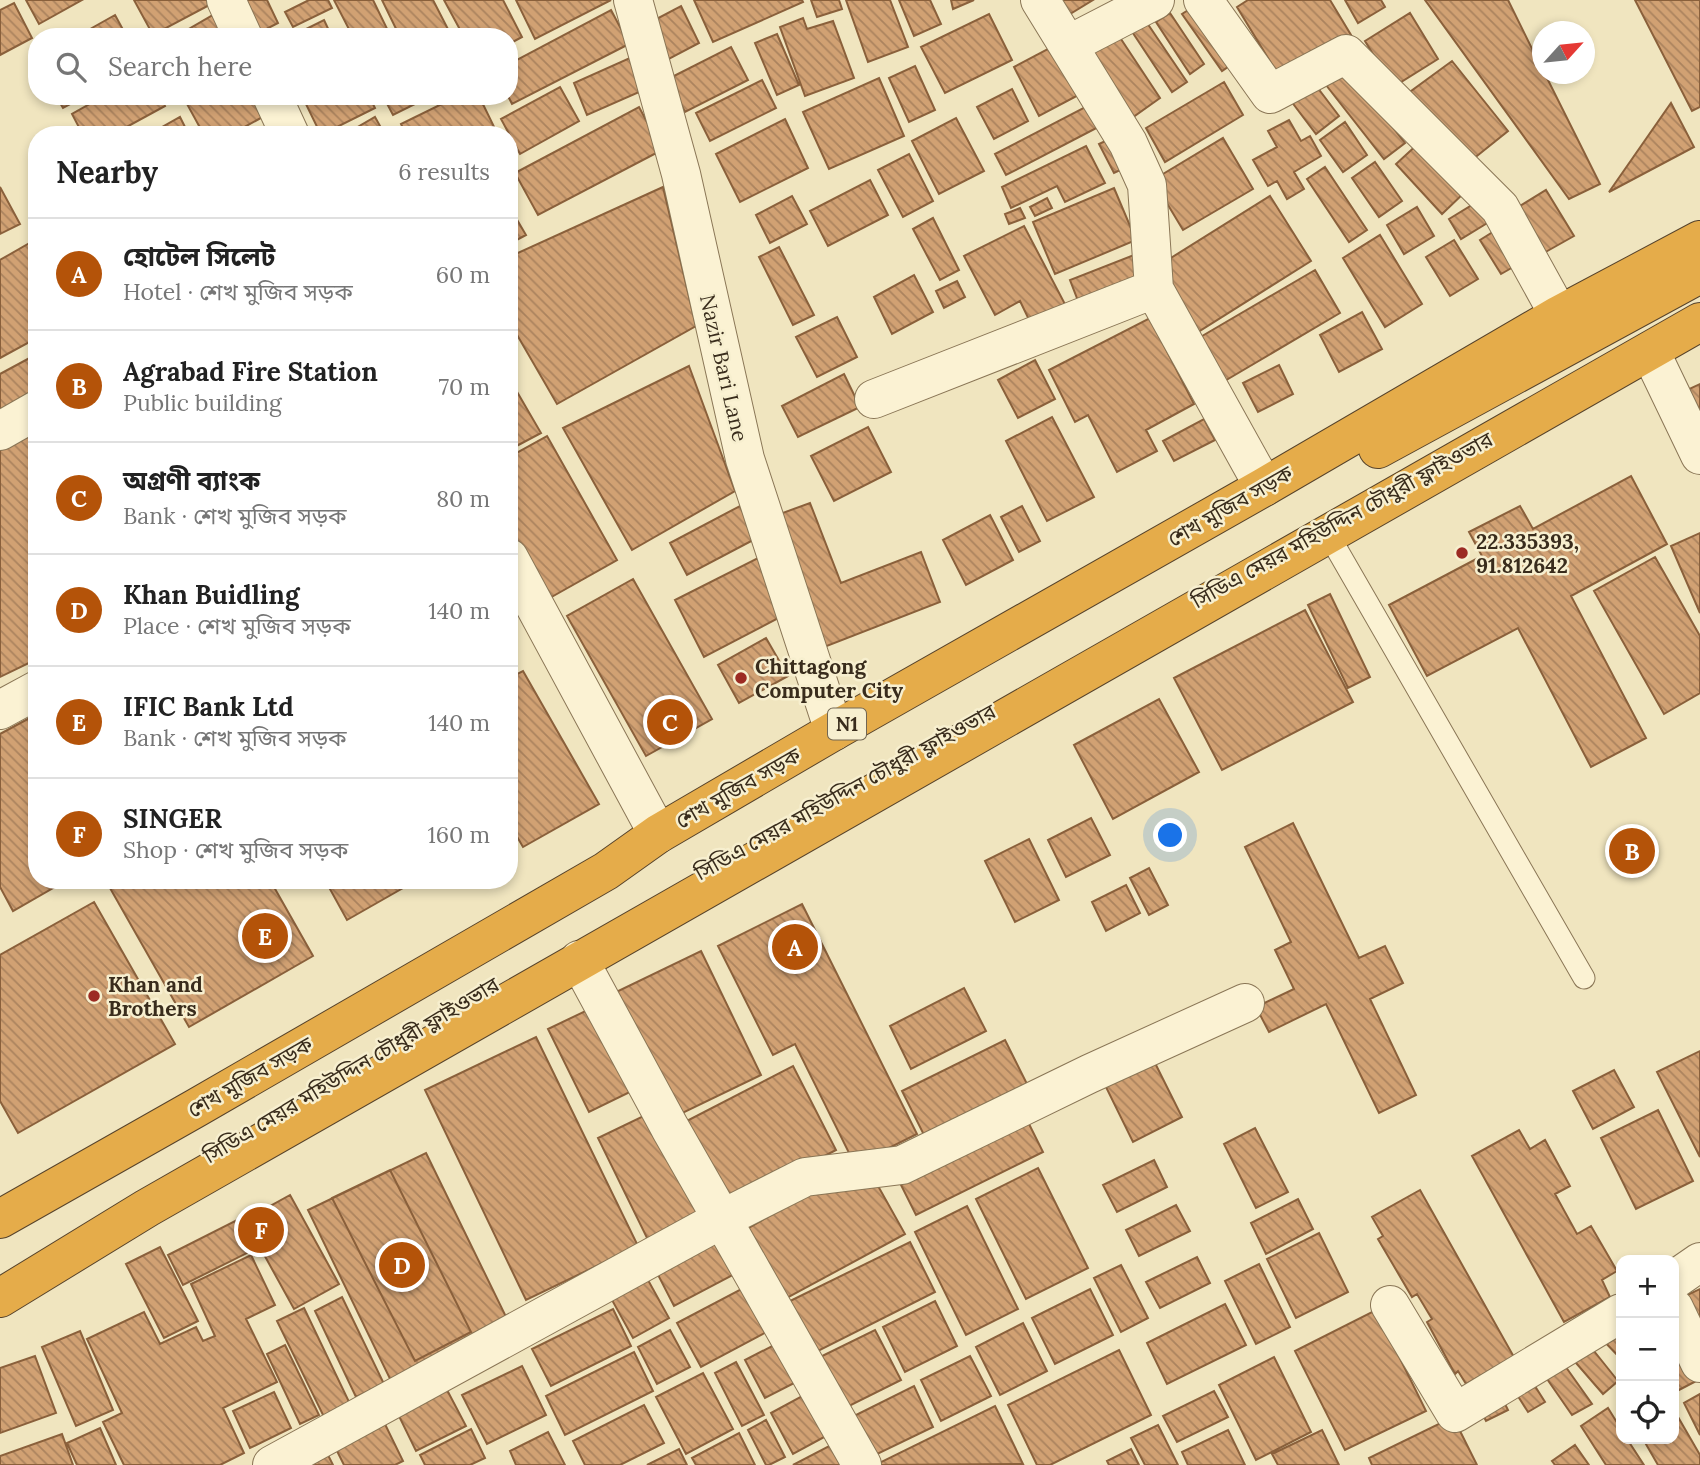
<!DOCTYPE html>
<meta charset="utf-8">
<style>
body{margin:0;font-family:Lora,"Noto Sans Bengali",serif;background:#f6f6f6;color:#222}
.controls{position:absolute;right:21px;bottom:21px;display:grid;overflow:hidden;border-radius:14px;box-shadow:0 4px 10px #0003}
.controls button{width:63px;height:63px;display:grid;place-items:center;padding:0;border:0;border-bottom:2px solid #e0e0e0;background:#fff;color:#222;font:35px sans-serif}
.compass{position:absolute;left:1532px;top:21px;width:63px;height:63px;border-radius:50%;background:#fff;box-shadow:0 4px 10px #0003;rotate:63deg}
.you{position:absolute;left:1171px;top:836px;width:24px;height:24px;margin:-18px;border:5px solid #fff;border-radius:50%;background:#1a73e8;box-shadow:0 0 0 10px #1a73e833}
.badge{display:grid;place-items:center;width:46px;height:46px;border-radius:50%;background:#b45309;color:#fff;font-size:23px;font-weight:700}
.pin{position:absolute;translate:-50% -50%;border:4px solid #fff;box-shadow:0 2px 7px #0006}
.list{margin:0;padding:0;list-style:none}
h2{display:flex;justify-content:space-between;align-items:center;height:91px;margin:0;padding:0 28px;font-size:30px}
h2 small{font-size:23px;font-weight:400;color:#767676}
.list li{display:grid;grid-template-columns:46px 1fr auto;gap:21px;align-items:center;box-sizing:border-box;height:112px;padding:0 28px;border-top:2px solid #e0e0e0}
.list b{display:block;font-size:26px;white-space:nowrap}
.list p{margin:0;font-size:23px;white-space:nowrap;color:#767676}
.list em{font-size:23px;font-style:normal;color:#767676}
.icon{flex:none;width:38px;height:38px;fill:none;stroke:currentColor;stroke-width:2;stroke-linecap:round;stroke-linejoin:round}
.map{position:relative;flex:none;width:1700px;height:1465px;overflow:hidden}
.search{position:absolute;background:#fff;box-shadow:0 4px 10px #0003;left:28px;top:28px;width:490px;height:77px;display:flex;align-items:center;gap:18px;box-sizing:border-box;padding:0 24px;border-radius:28px;color:#767676;font-size:26px}
.panel{position:absolute;background:#fff;box-shadow:0 4px 10px #0003;left:28px;top:126px;width:490px;height:763px;border-radius:28px}
.map>svg:first-child{display:block}
.building{fill:url(#building-back-hatch);stroke:#8a603b;stroke-width:2}
.lines{fill:none;stroke-linecap:round;stroke-linejoin:round}
.lane-casing{stroke:#8a7656;stroke-width:23}
.street-casing{stroke:#8a7656;stroke-width:40}
.highway-casing{stroke:#57432b;stroke-width:40}
.lane{stroke:#fbf2d3;stroke-width:21}
.street{stroke:#fbf2d3;stroke-width:38}
.highway{stroke:#e5ac4a;stroke-width:38}
.poi-dot{fill:#9c2b23;stroke:#f7efcf;stroke-width:2.5}
.labels{text-anchor:middle;dominant-baseline:central;stroke-width:5;stroke-linejoin:round;paint-order:stroke}
.shield{fill:#f7efcf;stroke:#726652;stroke-width:2}
.shield-label{font-size:19px;font-weight:bold;fill:#392c1c}
.street-label{font-size:21px;fill:#392c1c;stroke:#f7efcf}
.poi-label{font-size:21px;font-weight:bold;fill:#392c1c;stroke:#f7efcf;text-anchor:start}
</style>
<div class="map">
<svg width="1700" height="1465" viewBox="0 0 1700 1465">
<defs>
<pattern id="building-back-hatch" width="6" height="6" patternUnits="userSpaceOnUse" patternTransform="scale(1.75)"><rect width="6" height="6" fill="#d1a173"/><path d="M-1 5l2 2M0 0l6 6M5-1l2 2" fill="none" stroke="#ab835e"/></pattern>
</defs>
<rect width="100%" height="100%" fill="#f0e5bf"/>
<path class="building" d="M26,0h56l-43,24z
M134,0h80l1,2 -62,33z
M235,0h32l11,23 -25,13z
M309,0h19l4,8 -39,19 -8,-15z
M334,0h39l18,37h-38z
M382,0h51l19,37h-52z
M444,0h59l19,37 -13,7v-7h-45z
M516,0h95l-76,39z
M694,0h108l1,2 -90,40z
M811,0h28l3,9 -25,8z
M846,0h44l18,47 -40,15z
M899,0h31l11,24 -27,12z
M951,0h23l-21,9z
M1050,0h43l-31,19z
M1248,0h82l21,35 -71,43 -43,-71z
M1345,0h36l4,7 -27,16z
M1425,0h83l34,69v5h3l55,110 -31,15z
M1635,0h65v107l-8,4z
M14,3l18,35 -32,17v-45z
M1196,5l39,57 -13,9 -40,-57z
M681,6l18,37 -34,18 -18,-37z
M611,10l18,34 -117,60 -4,-8 1,-32z
M1139,11l48,71 -15,10 -47,-71z
M1170,13l34,51 -14,10 -34,-52z
M1410,13l28,46 -45,28 -28,-46z
M989,14l23,46 -67,33 -24,-46z
M115,15l12,22h-51z
M213,15l12,22h-50z
M803,18l4,11 26,-8 21,57 -49,18 -25,-69z
M324,20l8,17h-42z
M1117,33l43,65 -31,22 -43,-66z
M777,34l22,51 -22,10 -22,-52z
M1061,42l25,49 -47,25 -25,-49z
M731,47l17,33 -63,32 -17,-33z
M632,57l14,32 -59,26 -13,-32z
M1452,61l56,70 -41,33 -64,-67z
M915,66l20,44 -26,12 -20,-44z
M1347,69l58,74 -21,16 -58,-74z
M879,78l25,58 -75,33 -26,-57z
M1311,79l28,37 -23,18 -28,-37z
M762,80l14,28 -66,33 -14,-28z
M1224,82l19,33 -78,47 -19,-34z
M560,87l19,34 -59,33 -19,-35z
M1012,89l16,32 -34,18 -17,-32z
M56,96h29l-22,12z
M104,96h56l5,10 -53,29h-29l-11,-21z
M201,96h58l9,18 -38,21h-26l-17,-31z
M307,96h62l6,12 -54,27 -18,-37z
M383,96h38l2,4 -30,15z
M458,96h21l19,39h-92l-5,-11z
M1095,102l11,21 -100,52 -11,-21z
M1671,103l23,44 -85,45z
M639,107l23,43 -124,65 -23,-42z
M180,117l9,18h-41z
M375,117l10,18h-41z
M956,118l28,53 -45,23 -27,-53z
M785,119l23,49 -68,34 -24,-48z
M1289,120l12,21 9,-5 11,20 -27,16 10,17 -17,10 -10,-18 -9,5 -15,-26 24,-13 -9,-16z
M1345,122l22,33 -24,17 -23,-32z
M1116,136l15,29 -17,8 -15,-29z
M1223,138l30,51 -70,41 -30,-50z
M1420,142l45,50 -23,22 -46,-50z
M1086,146l19,37 -40,19 -8,-16 -46,22 -9,-21z
M909,154l24,47 -30,16 -25,-47z
M1375,162l27,39 -23,16 -27,-39z
M1325,167l42,63 -18,12 -42,-63z
M870,180l18,35 -60,31 -18,-35z
M37,186v15l-7,-11z
M0,187l20,37 -20,10z
M663,187l33,139 -139,78 -48,-83v-64z
M1114,188l22,52 -81,34 -22,-52z
M1546,190l28,46 -32,18 -27,-45z
M792,196l15,28 -37,19 -14,-28z
M1270,196l41,65 -113,71 -40,-66z
M1047,198l5,10 -17,8 -5,-9z
M1477,202l12,20 -28,17 -12,-20z
M509,206l17,29 -17,9z
M1417,207l17,29 -30,18 -17,-29z
M1020,208l5,10 -16,6 -4,-10z
M933,218l26,52 -19,10 -27,-51z
M1024,226l43,82 -35,18 -12,-25 -25,14 -31,-59z
M1501,227l21,35 -21,12 -21,-34z
M1380,235l42,69 -37,23 -42,-69z
M1454,240l24,39 -28,17 -24,-39z
M33,241l4,6v91l-37,20v-98z
M779,247l35,68 -21,10 -34,-68z
M1134,255l9,27 -63,24 -10,-26z
M1315,270l25,43 -117,69 -26,-43z
M914,275l19,37 -41,22 -18,-37z
M957,281l8,16 -21,11 -8,-17z
M1362,312l20,37 -43,23 -19,-37z
M837,317l20,40 -40,20 -21,-40z
M1150,318l44,86 -48,26 11,21 -40,21 -29,-57 -13,7 -26,-52z
M37,354v43l-37,20v-43z
M1035,360l20,39 -37,19 -20,-38z
M1279,365l14,29 -35,18 -15,-29z
M689,366l46,125 -103,59 -69,-122z
M844,374l16,33 -62,30 -16,-31z
M509,378l32,55 -32,17z
M1700,384v38l-15,-31z
M1052,417l42,80 -47,24 -41,-80z
M1204,419l11,21 -41,21 -11,-20z
M868,427l23,45 -57,29 -23,-45z
M37,431v228l-37,18v-227z
M547,436l70,124 -69,39 -39,-69v-73z
M1631,476l36,68 -96,52 75,142 -55,29 -73,-139 -91,48 -38,-71 93,-49 -13,-24 51,-26 13,23z
M810,503l31,80 80,-31 19,50 -121,47 -50,-131z
M740,506l17,32 -70,37 -17,-32z
M1022,506l18,35 -21,11 -18,-35z
M990,515l23,45 -47,25 -23,-45z
M1700,533v80l-29,-67z
M1655,557l45,79v57l-36,21 -70,-123z
M758,558l28,56 -82,43 -29,-57z
M633,579l79,140 -66,37 -79,-140z
M1330,594l40,83 -22,11 -40,-83z
M1305,610l48,92 -131,68 -48,-92z
M766,638l22,38 -49,27 -21,-38z
M523,671l76,133 -76,43 -14,-24v-145z
M1159,699l40,73 -86,47 -39,-74z
M37,714v166h30l-54,31 -13,-24v-153z
M1091,818l19,37 -44,22 -18,-37z
M1293,823l66,135 26,-12 18,37 -33,16 46,96 -37,18 -53,-109 -57,28 -13,-25 38,-18 -19,-39 16,-8 -46,-95z
M1029,839l30,61 -44,22 -30,-61z
M1149,868l19,37 -19,10 -19,-37z
M270,880l43,76 -124,71 -83,-146z
M325,880h92l-70,40z
M1126,885l14,28 -34,18 -14,-29z
M94,902l81,142 -157,89 -18,-32v-146z
M802,904l115,230 -62,31 -60,-121 -22,11 -55,-109z
M701,951l60,124 -91,44 -60,-124z
M964,988l22,43 -75,38 -21,-43z
M596,1006l40,83 -47,23 -41,-83z
M536,1037l102,209 -112,54 -101,-210z
M1005,1040l26,52 -103,51 -26,-52z
M1700,1051v106l-43,-85z
M1153,1059l29,58 -49,25 -29,-59z
M793,1066l43,84 -113,59 -44,-84z
M1614,1070l20,37 -41,22 -20,-38z
M656,1110l49,101 -57,29 -50,-102z
M1658,1110l35,71 -57,28 -35,-71z
M1026,1118l17,34 -127,63 -17,-34z
M1255,1128l33,64 -32,16 -32,-64z
M1519,1130l11,19 15,-9 25,46 -15,8 22,40 14,-8 26,45 -15,9 8,17 -46,25 -92,-166z
M426,1153l85,174 -118,58 -85,-175z
M1154,1160l13,27 -50,25 -14,-27z
M1038,1168l50,100 -62,31 -50,-100z
M390,1170l81,162 -56,29 -83,-163z
M873,1177l32,57 -120,65 -38,-70 58,-34z
M1420,1190l94,167 -48,27 -8,-13 -3,3 -28,-52 5,-3 -15,-25 -5,3 -34,-58 5,-3 -11,-19z
M290,1195l49,89 -45,25 -49,-89z
M1298,1199l15,30 -47,25 -15,-31z
M1176,1205l14,26 -51,25 -13,-26z
M967,1206l51,103 -52,26 -51,-103z
M241,1218l16,30 -74,37 -15,-30z
M724,1227l22,41 -72,38 -21,-41z
M1319,1233l29,59 -52,26 -29,-59z
M910,1242l25,50 -123,62 -26,-51z
M160,1247l38,74 -34,17 -38,-74z
M251,1255l24,50 -29,14 31,63 -54,26 21,45 -24,12h-96l-21,-43 19,-9 -35,-74 57,-27 16,32 36,-17 7,14 12,-5 -24,-52z
M1197,1257l13,26 -50,25 -14,-26z
M1259,1264l31,63 -34,17 -31,-63z
M1121,1265l27,53 -27,14 -27,-54z
M643,1271l26,47 -36,20 -26,-47z
M749,1285l23,44 -71,38 -24,-44z
M1090,1289l23,46 -58,29 -23,-46z
M1700,1289v42l-21,-32z
M342,1297l42,87 -28,13 -41,-86z
M935,1301l22,45 -52,26 -22,-45z
M1225,1304l21,41 -79,39 -20,-41z
M304,1308l47,98 -26,13 -48,-98z
M613,1309l18,37 -80,40 -19,-37z
M1376,1310l50,101 -81,39 -50,-99z
M1023,1323l24,48 -47,24 -24,-48z
M1621,1327v32l-21,-22z
M670,1330l20,37 -33,17 -19,-37z
M875,1330l26,50 -62,31 -25,-51z
M80,1331l33,79 -37,16 -34,-79z
M780,1342l20,38 -35,18 -20,-38z
M285,1345l34,70 -19,9 -33,-70z
M1590,1346l28,35 -15,13 -33,-38z
M1119,1350l32,65 -101,50h-13l-29,-60z
M1686,1351l14,28 -23,12 -3,-8v-25z
M634,1352l19,39 -88,44 -19,-39z
M35,1356l21,57 -56,20v-65z
M970,1356l21,40 -50,25 -20,-41z
M1274,1357l37,75 -55,28 -37,-75z
M736,1362l28,53 -22,11 -27,-53z
M1563,1363l29,41 -20,11 -27,-39z
M522,1366l24,49 -59,29 -25,-49z
M703,1373l30,56 -47,25 -30,-57z
M1533,1383l12,19 -17,10 -12,-19z
M914,1386l19,41 -62,30 -19,-40z
M446,1388l20,38 -50,25 -19,-39z
M1214,1391l14,26 -51,25 -14,-26z
M274,1392l17,36 -41,20 -17,-37z
M1700,1394v41l-16,-32z
M804,1395l22,41 -33,18 -22,-41z
M1502,1398l6,12 -22,11 -6,-12z
M644,1405l20,38 -44,22h-35l-12,-24z
M995,1406l28,58 -146,1v-1z
M1608,1408l13,21v10h6l17,26h-38l-25,-39z
M1674,1410l26,45v10h-42l-15,-26h31z
M381,1416l22,45 -8,4h-51l-12,-24z
M1453,1417l24,48h-105l-3,-7z
M766,1420l19,37 -16,8h-3l-18,-35z
M1158,1425l20,40h-33l-14,-27z
M100,1428l16,37h-39l-10,-22z
M471,1429l14,29 -15,7h-45l-5,-10z
M1228,1430l17,35h-57l-6,-13z
M1322,1430l17,35h-61l-6,-11z
M548,1432l17,33h-49l-6,-14z
M739,1433l16,32h-59l-4,-7z
M62,1434l11,31h-73v-9z
M833,1444l11,21h-51z
M1575,1445l14,20h-34l-3,-4z
M325,1449l8,16h-40z
M679,1449l8,16h-40z
M1131,1449l8,16h-30l-2,-4z"/>
<g class="lines">
<defs>
<path id="lane" d="M1328,534l256,444"/>
<path id="street" d="M226,0l17,37
M633,0l48,174 64,285 89,272
M1040,0l88,143 19,42 7,104 110,198
M1203,0l67,94 76,-40 154,154 59,107
M1068,45l87,-45
M272,96l18,39
M1650,351l50,104
M874,399l280,-110
M0,431l37,-21
M509,558l149,276
M0,710l37,-20
M1674,1280l26,-18
M1390,1305l65,108 166,-100
M1674,1308l26,55
M272,1465l450,-246 -52,-91 -91,-168
M862,1465l-140,-246 83,-42 97,-12 187,-91 156,-71"/>
<path id="highway" d="M1378,449l322,-175
M0,1219l196,-111 410,-237 52,-37 176,-103 430,-244 295,-172 141,-75
M0,1298l147,-90 1553,-886"/>
</defs>
<use href="#lane" class="lane-casing"/>
<use href="#street" class="street-casing"/>
<use href="#highway" class="highway-casing"/>
<use href="#lane" class="lane"/>
<use href="#street" class="street"/>
<use href="#highway" class="highway"/>
</g>
<g class="poi-dot">
<circle cx="1462" cy="553" r="7"/>
<circle cx="741" cy="678" r="7"/>
<circle cx="94" cy="996" r="7"/>
</g>
<g class="labels">
<rect class="shield" x="828" y="708.5" width="38" height="31" rx="5"/>
<g class="shield-label">
<text x="847" y="724">N1</text>
</g>
<g class="street-label">
<text transform="translate(724 368) rotate(77)">Nazir Bari Lane</text>
<text transform="translate(1230 506) rotate(-30)">শেখ মুজিব সড়ক</text>
<text transform="translate(1342 520) rotate(-29)">সিডিএ মেয়র মহিউদ্দিন চৌধুরী ফ্লাইওভার</text>
<text transform="translate(738 788) rotate(-30)">শেখ মুজিব সড়ক</text>
<text transform="translate(845 792) rotate(-29)">সিডিএ মেয়র মহিউদ্দিন চৌধুরী ফ্লাইওভার</text>
<text transform="translate(351 1070) rotate(-31)">সিডিএ মেয়র মহিউদ্দিন চৌধুরী ফ্লাইওভার</text>
<text transform="translate(250 1077) rotate(-30)">শেখ মুজিব সড়ক</text>
</g>
<g class="poi-label">
<text x="1476" y="541">22.335393,<tspan x="1476" dy="24">91.812642</tspan></text>
<text x="755" y="666">Chittagong<tspan x="755" dy="24">Computer City</tspan></text>
<text x="108" y="984">Khan and<tspan x="108" dy="24">Brothers</tspan></text>
</g>
</g>
</svg>
<div class="controls">
<button>+</button>
<button>−</button>
<button><svg class="icon" aria-label="locate" viewBox="0 0 24 24"><circle cx="12" cy="12" r="6"/><path d="M12 2v4M12 18v4M2 12h4M18 12h4"/></svg></button>
</div>
<svg class="compass" viewBox="-18 -18 36 36"><path d="M0-13l5 13h-10z" fill="#e53935"/><path d="M0 13l5-13h-10z" fill="#767676"/></svg>
<div class="you"></div>
<div class="pin badge" style="left:795px;top:947px">A</div>
<div class="pin badge" style="left:1632px;top:851px">B</div>
<div class="pin badge" style="left:670px;top:722px">C</div>
<div class="pin badge" style="left:402px;top:1265px">D</div>
<div class="pin badge" style="left:265px;top:936px">E</div>
<div class="pin badge" style="left:261px;top:1230px">F</div>
<div class="search"><svg class="icon" aria-label="search" viewBox="0 0 24 24"><circle cx="10" cy="10" r="6"/><path d="M15 15l6 6"/></svg>Search here</div>
<section class="panel">
<h2>Nearby<small>6 results</small></h2>
<ul class="list">
<li><span class="badge">A</span><div><b>হোটেল সিলেট</b><p>Hotel · শেখ মুজিব সড়ক</p></div><em>60 m</em></li>
<li><span class="badge">B</span><div><b>Agrabad Fire Station</b><p>Public building</p></div><em>70 m</em></li>
<li><span class="badge">C</span><div><b>অগ্রণী ব্যাংক</b><p>Bank · শেখ মুজিব সড়ক</p></div><em>80 m</em></li>
<li><span class="badge">D</span><div><b>Khan Buidling</b><p>Place · শেখ মুজিব সড়ক</p></div><em>140 m</em></li>
<li><span class="badge">E</span><div><b>IFIC Bank Ltd</b><p>Bank · শেখ মুজিব সড়ক</p></div><em>140 m</em></li>
<li><span class="badge">F</span><div><b>SINGER</b><p>Shop · শেখ মুজিব সড়ক</p></div><em>160 m</em></li>
</ul>
</section>
</div>
